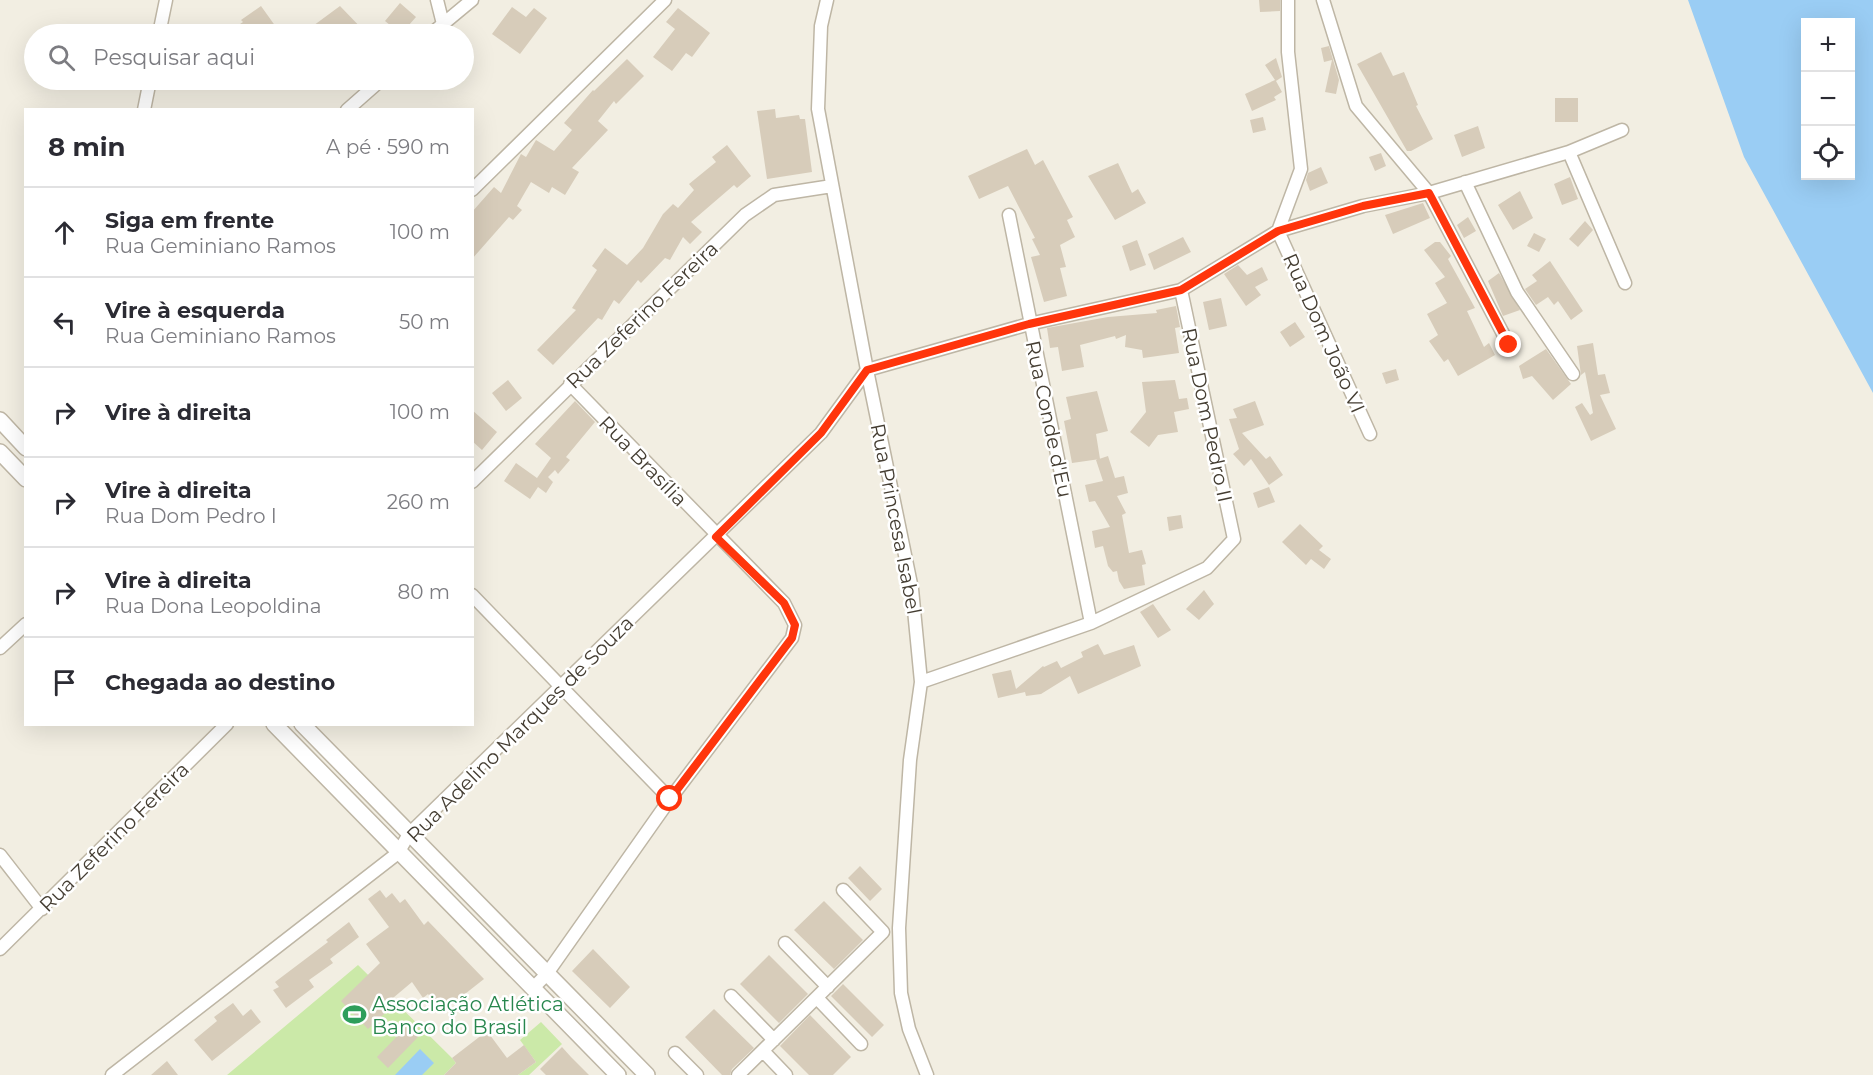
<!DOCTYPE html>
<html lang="pt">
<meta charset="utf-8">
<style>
body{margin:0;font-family:Montserrat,sans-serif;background:#f2f2f3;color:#2b2b33}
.controls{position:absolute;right:18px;top:18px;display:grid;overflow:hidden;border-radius:0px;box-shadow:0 6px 24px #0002}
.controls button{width:54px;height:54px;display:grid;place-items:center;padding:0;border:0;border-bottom:2px solid #e1e1e2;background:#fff;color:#2b2b33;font:30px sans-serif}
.stop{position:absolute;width:18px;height:18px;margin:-14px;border:4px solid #ff350c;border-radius:50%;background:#fff}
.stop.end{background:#ff350c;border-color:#fff;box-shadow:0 2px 6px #0008}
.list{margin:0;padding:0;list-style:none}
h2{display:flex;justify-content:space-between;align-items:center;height:78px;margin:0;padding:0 24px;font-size:26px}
h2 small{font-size:20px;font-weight:400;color:#7c7c81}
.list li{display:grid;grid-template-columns:39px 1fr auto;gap:18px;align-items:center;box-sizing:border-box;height:90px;padding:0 24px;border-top:2px solid #e1e1e2}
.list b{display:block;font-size:22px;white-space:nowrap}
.list p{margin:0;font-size:20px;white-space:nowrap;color:#7c7c81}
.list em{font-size:20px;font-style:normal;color:#7c7c81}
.icon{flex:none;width:33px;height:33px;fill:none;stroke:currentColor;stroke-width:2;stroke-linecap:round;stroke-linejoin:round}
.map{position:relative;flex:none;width:1873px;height:1075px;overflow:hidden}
.search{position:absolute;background:#fff;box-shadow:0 6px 24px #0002;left:24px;top:24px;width:450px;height:66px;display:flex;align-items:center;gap:15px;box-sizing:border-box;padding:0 21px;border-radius:33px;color:#7c7c81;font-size:22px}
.panel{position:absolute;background:#fff;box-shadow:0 6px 24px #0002;left:24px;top:108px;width:450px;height:618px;border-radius:0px}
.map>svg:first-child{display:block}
.green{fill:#cbe9a8}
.water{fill:#9acdf4;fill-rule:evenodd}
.building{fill:#d7ccba}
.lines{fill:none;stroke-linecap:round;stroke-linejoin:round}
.minor-casing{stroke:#beb6a5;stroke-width:15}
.tertiary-casing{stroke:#beb6a5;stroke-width:18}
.minor{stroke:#fff;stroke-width:12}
.tertiary{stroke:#fff;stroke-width:15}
.route{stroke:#ff350c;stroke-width:8}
.labels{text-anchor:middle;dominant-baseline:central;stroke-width:5;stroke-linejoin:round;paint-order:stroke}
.street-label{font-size:20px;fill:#443d32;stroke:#fff}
.leisure-label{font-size:20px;fill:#27864d;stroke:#fff;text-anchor:start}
</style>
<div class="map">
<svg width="1873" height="1075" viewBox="0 0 1873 1075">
<rect width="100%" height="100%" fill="#f2eee2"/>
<path class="green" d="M358,965l94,93 4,5 -12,12h-217z
M541,1022l21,22 -33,31h-11l18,-13 -16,-22z"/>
<path class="water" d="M1688,0h185v393l-129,-236zM1806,22h44v154h-44z
M420,1049l14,14 -12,12h-27z"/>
<path class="building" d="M1259,0h21v11l-20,1z
M400,3l16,14 -15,17 -16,-13z
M261,6l20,28h-56l18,-12 -2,-2z
M340,6l27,28h-65z
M512,7l14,10 8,-9 13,10 -27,36 -28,-20z
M678,8l32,25 -18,24 -6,-4 -14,18 -19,-14 22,-28 -9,-7z
M1329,46l10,34 -3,14 -11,-2 7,-32 -8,2 -3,-14z
M1381,52l12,24 11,-4 14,33 -2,1 17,33 -22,12h-4l-50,-87z
M1276,58l6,19 -6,4 6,11 -8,5 2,3 -24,11 -7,-17 30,-14 -10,-15z
M627,59l17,17 -28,28 -2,-3 -16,20 10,9 -36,38 7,4 -14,23 -13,-8 -3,6 -18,-11 -14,24 5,4 -9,10 -4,-3 -37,42v-47l22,-25 7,6 20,-39 5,3 10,-17 18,11 18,-21 -8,-7 29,-33 1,1z
M1555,98h23v24h-23z
M775,109l1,9 23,-3 1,4h5l7,53 -45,7 -10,-68z
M1263,117l3,13 -13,3 -3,-13z
M1478,126l7,22 -23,9 -8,-22z
M727,145l24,31 -14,12 -3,-3 -43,37 11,10 -12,12 -7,-7 -13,23 -5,-2 -24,25 -3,-3 -19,24 -5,-4 -12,20 -4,-2 -45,47 -16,-15 39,-40 -4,-2 25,-38 -5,-4 13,-18 22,17 16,-17 20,-34 10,-10 5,4 16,-18 -5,-6 27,-22 -4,-5z
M1027,149l8,16 8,-5 30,57 -6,3 8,17 -15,8 6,22 -6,1 7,28 -23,6 -13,-45 9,-2 -8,-16 3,-1 -27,-52 -29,13 -11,-23z
M1381,153l5,13 -11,5 -6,-14z
M1118,163l14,30 6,-4 8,14 -31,17 -27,-44z
M1321,167l7,16 -18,8 -4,-11 2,-7z
M1570,177l8,22 -16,6 -8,-21z
M1520,191l13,27 -20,12 -15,-25z
M1423,203l7,15 -37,16 -8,-19z
M1468,217l8,14 -12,7 -7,-13z
M1585,221l8,9 -15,17 -9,-8z
M1534,233l12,6 -7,13 -12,-6z
M1183,237l8,15 -37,18 -6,-16z
M1137,240l9,25 -16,6 -8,-25z
M1435,242h5l11,14 -3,3 27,49 -8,3 17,36 5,-4 6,12 -37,21 -10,-17 -4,3 -15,-21 9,-6 -11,-21 20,-11 -12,-20 10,-6 -21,-27z
M1550,261l33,50 -12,9 -13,-19 -4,4 -6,-8 -12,8 -11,-16 12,-8 -5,-6z
M1238,265l9,10 15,-8 6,13 -13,7 6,8 -15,11 -22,-32z
M1499,273l21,37 -17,6 -15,-35z
M1221,298l6,28 -18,4 -6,-28z
M1176,306l4,21 -5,1 4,25 -36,5 -1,-8 -17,-3 1,-12 -10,4 -1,-3 -35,9 4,22 -22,4 -4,-24 -8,1 -3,-20 61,-11 49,-4 -1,-3z
M1295,322l10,15 -15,10 -10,-15z
M1593,343l5,32 7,-1 5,19 -10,2 16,34 -25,12 -16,-34 7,-4 8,12 3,-2 -8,-41 -4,3 -4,-29z
M1546,349l25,35 -18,16 -21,-24 -9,3 -4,-13z
M1396,369l3,11 -13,4 -4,-11z
M508,380l14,18 -16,13 -14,-18z
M1175,380l4,19 8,-1 2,11 -15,3 4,20 -20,3 -9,12 -19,-15 16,-20 -4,-30z
M1097,391l11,40 -12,3 4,25 -28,4 -8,-42 7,-2 -5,-22z
M575,401l20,21 -29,35 4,3 -12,14 -3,-4 -7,7 5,5 -7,11 -8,-6 -8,12 -26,-18 12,-18 21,15 14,-20 -16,-14z
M1255,401l9,24 -22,8 24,26 4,-3 13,19 -14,10 -18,-26 -7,7 -11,-12 6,-5 -10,-30 8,-1 -4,-9z
M472,410l25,22 -15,18 -10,-9z
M1108,456l7,22 9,-2 4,17 -11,3 9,17 -4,2 7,38 13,-3 4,14 -4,1 3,20 -21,4 -5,-8 -2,-10 -4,1 -5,-6 -5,-20 -8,2 -3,-17 18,-4 -15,-26 -6,1 -4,-17 18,-4 -7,-21z
M1269,487l6,15 -17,6 -5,-15z
M1181,515l2,13 -14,3 -2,-14z
M1300,524l23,22 -4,4 12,9 -7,10 -13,-10 -5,6 -24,-23z
M1204,590l10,14 -15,16 -13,-11z
M1153,604l18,26 -13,8 -18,-26z
M1098,644l6,11 30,-10 7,21 -63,28 -8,-18 -29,18 -15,2 -1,-4 -27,6 -6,-24 19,-4 5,19 27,-23 1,1 13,-6 4,7 22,-11 -2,-5z
M860,866l22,23 -12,12 -22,-23z
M380,890l6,8 6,-5 8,10 5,-4 19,26 4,-4 56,58 -42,33 -14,-18 -5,4 -11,-16 -19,16 4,4 -29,27 -27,-28 39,-38 -14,-19 23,-17 -21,-28z
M824,901l39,39 -29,29 -40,-39z
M349,922l10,15 -29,22 3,4 -24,17 5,7 -28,21 -13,-18 6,-3 -4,-5 53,-40 -2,-2z
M593,949l37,38 -20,21 -38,-37z
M769,955l39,39 -29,29 -39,-39z
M843,984l41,41 -12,12 -41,-41z
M233,1003l10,13 8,-7 10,13 -49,39 -18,-21 23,-19 -3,-4z
M714,1009l40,39 -22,21 -2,6h-8l-37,-38z
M810,1015l41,42 -18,18h-24l-29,-29z
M407,1026l11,11 -30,31 -11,-11z
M487,1031l20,27 17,-13 12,17 -18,13h-74l12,-12 -4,-5z
M562,1047l9,10 18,18h-43l-6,-6z
M167,1061l11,14h-27z"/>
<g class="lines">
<defs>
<path id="minor" d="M437,0l6,24
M827,0l-6,26 -3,83 49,261 45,219 9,93 -11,78 -11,168 2,65 8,36 18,46
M1288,0v52l13,117 -23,62 92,203
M1323,0l33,106 73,87 80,152
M159,34l7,-34
M431,34l41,-34
M144,110l6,-30
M347,110l34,-30
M1569,152l56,131
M1465,182l52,110 56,82
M472,190l193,-190
M1009,215l82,408
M472,482l273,-267 29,-20 58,-9
M472,595l198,204
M0,648l26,-24
M921,682l170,-59 116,-55 27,-29 -53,-249
M0,855l42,54
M785,943l43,44
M0,949l227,-225
M532,989l14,-14 124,-176 122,-161 3,-13 -11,-22 -214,-219
M731,996l43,44
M817,998l44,46
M763,1051l23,24
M675,1053l22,22
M112,1075l286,-222 11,-19 412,-401 46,-63 162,-46 152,-34 97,-59 85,-25 66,-13 140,-41 53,-22
M738,1075l145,-143 -40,-42"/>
<path id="tertiary" d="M0,420l26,28
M0,452l26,27
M274,724l344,351
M302,724l345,351"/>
</defs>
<use href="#minor" class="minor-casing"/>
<use href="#tertiary" class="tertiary-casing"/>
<use href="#minor" class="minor"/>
<use href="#tertiary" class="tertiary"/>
</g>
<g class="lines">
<path class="route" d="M670,799l122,-161 3,-13 -11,-22 -68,-66 105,-104 46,-63 162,-46 152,-34 97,-59 85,-25 66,-13 80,152"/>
</g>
<defs>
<symbol id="stadium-bare" viewBox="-9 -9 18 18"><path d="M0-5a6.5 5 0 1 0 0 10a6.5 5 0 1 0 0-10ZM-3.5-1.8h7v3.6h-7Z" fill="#2e9e5b" stroke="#fff" stroke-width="2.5" paint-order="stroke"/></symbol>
</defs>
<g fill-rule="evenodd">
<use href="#stadium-bare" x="338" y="998" width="33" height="33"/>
</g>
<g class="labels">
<g class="street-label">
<text transform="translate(642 315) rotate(-44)">Rua Zeferino Fereira</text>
<text transform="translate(1324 333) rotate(66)">Rua Dom João VI</text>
<text transform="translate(1207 415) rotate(78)">Rua Dom Pedro II</text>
<text transform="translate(1049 419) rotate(78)">Rua Conde d'Eu</text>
<text transform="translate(643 461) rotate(46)">Rua Brasília</text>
<text transform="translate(896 519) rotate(79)">Rua Princesa Isabel</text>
<text transform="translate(520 729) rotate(-45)">Rua Adelino Marques de Souza</text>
<text transform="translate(114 837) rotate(-45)">Rua Zeferino Fereira</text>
</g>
<g class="leisure-label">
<text x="372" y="1004">Associação Atlética<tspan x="372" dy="23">Banco do Brasil</tspan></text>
</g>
</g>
</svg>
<div class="controls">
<button>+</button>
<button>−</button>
<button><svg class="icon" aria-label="locate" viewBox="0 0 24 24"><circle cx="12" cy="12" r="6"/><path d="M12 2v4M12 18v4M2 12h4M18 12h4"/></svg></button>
</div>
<div class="stop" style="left:670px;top:799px"></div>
<div class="stop end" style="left:1509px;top:345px"></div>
<div class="search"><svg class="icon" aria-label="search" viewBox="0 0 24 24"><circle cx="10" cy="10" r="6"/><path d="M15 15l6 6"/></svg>Pesquisar aqui</div>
<section class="panel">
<h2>8 min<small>A pé · 590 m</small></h2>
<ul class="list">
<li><svg class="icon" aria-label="ahead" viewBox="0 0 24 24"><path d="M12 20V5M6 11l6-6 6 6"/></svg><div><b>Siga em frente</b><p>Rua Geminiano Ramos</p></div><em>100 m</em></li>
<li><svg class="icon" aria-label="left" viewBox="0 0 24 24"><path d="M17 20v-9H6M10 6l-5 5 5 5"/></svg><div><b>Vire à esquerda</b><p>Rua Geminiano Ramos</p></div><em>50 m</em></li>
<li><svg class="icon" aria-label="right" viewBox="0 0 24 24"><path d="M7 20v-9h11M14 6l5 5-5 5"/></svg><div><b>Vire à direita</b></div><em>100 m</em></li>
<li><svg class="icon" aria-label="right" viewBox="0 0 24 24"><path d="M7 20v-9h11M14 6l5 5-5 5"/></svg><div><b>Vire à direita</b><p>Rua Dom Pedro I</p></div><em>260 m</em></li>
<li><svg class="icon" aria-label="right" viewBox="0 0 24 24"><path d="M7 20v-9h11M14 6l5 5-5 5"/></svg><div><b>Vire à direita</b><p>Rua Dona Leopoldina</p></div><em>80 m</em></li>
<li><svg class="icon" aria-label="arrive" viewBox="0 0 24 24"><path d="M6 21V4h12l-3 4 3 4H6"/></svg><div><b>Chegada ao destino</b></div></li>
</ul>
</section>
</div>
